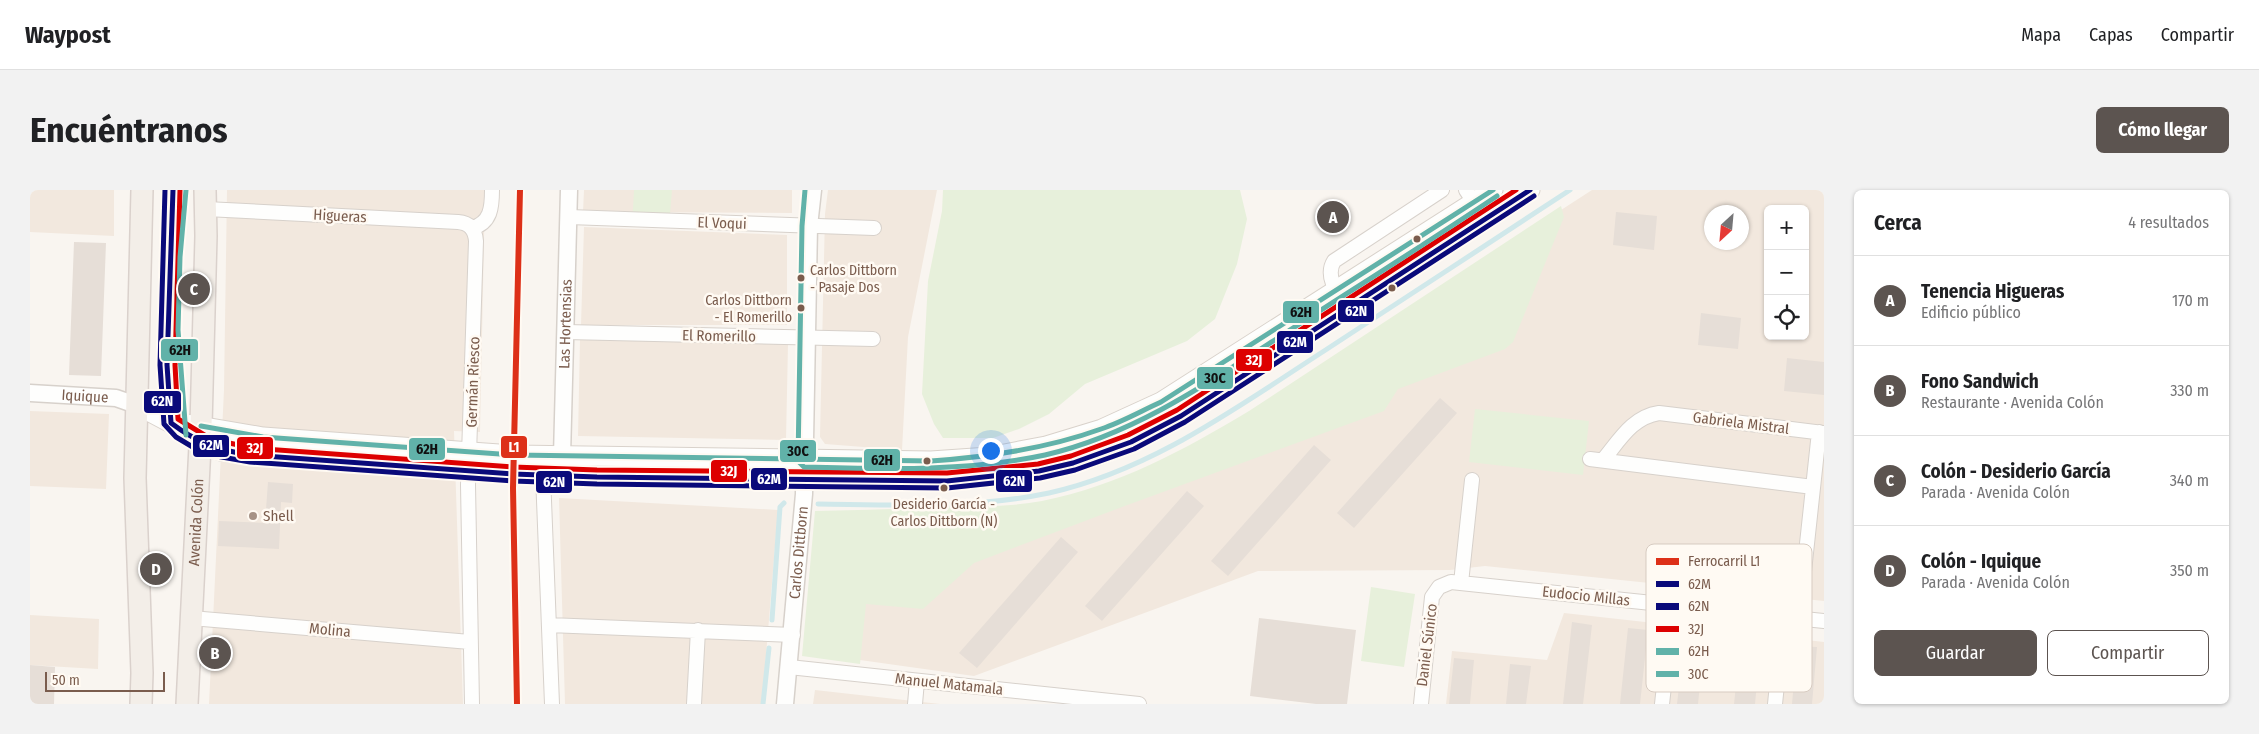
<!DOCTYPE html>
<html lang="es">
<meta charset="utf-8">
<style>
body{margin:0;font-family:"Fira Sans Condensed",sans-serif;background:#f2f2f2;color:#202124}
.controls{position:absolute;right:15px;top:15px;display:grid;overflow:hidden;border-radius:8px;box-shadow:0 1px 4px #0004}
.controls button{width:45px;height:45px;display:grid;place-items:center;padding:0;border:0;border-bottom:1px solid #e0e0e0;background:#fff;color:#202124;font:25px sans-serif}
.compass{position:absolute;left:1674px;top:15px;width:45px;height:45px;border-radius:50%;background:#fff;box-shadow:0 1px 4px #0004;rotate:206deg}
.scale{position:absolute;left:15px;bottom:12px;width:120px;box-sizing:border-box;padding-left:5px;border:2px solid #7a5c4d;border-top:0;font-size:14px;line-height:18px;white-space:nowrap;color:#7a5c4d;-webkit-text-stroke:4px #fffaf3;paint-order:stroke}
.you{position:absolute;left:960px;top:260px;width:18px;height:18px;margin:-12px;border:4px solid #fff;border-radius:50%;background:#1a73e8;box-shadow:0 0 0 8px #1a73e833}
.badge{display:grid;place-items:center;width:32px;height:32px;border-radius:50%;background:#5c5450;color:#fff;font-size:16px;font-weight:700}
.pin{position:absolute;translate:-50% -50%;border:2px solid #fff;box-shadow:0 1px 5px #0006}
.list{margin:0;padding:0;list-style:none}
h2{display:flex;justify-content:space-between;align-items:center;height:65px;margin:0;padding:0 20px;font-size:21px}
h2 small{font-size:16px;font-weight:400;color:#757577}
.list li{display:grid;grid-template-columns:32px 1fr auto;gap:15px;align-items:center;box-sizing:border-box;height:90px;padding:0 20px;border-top:1px solid #e0e0e0}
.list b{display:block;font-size:19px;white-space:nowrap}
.list p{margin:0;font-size:16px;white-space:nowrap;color:#757577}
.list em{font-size:16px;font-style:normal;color:#757577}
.actions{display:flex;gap:10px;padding:15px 20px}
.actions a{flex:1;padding:11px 0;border:1px solid #5c5450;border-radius:8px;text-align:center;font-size:18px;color:#5c5450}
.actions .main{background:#5c5450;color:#fff}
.icon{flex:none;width:28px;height:28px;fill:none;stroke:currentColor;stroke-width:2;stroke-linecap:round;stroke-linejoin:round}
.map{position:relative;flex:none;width:1794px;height:514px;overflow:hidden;border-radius:8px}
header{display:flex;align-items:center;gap:30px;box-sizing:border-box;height:70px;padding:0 25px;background:#fff;border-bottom:1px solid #e0e0e0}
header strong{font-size:24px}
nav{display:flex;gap:28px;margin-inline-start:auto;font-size:18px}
.intro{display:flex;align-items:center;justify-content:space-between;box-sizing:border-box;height:120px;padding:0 30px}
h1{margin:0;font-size:35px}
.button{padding:12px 22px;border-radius:8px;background:#5c5450;color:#fff;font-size:18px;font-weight:700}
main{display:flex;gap:30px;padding:0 30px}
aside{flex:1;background:#fff;border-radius:8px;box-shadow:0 1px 4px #0004}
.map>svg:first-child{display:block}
.residential{fill:#f2e8de;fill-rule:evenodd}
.green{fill:#e7f0db}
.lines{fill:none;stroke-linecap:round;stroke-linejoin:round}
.stream{stroke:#d0e8ea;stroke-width:5}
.building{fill:#e6ded7}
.minor-casing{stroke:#d7d1cb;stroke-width:16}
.tertiary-casing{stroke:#d7d1cb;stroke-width:19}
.secondary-casing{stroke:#d9d2cb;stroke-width:21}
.primary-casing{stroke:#dad1cc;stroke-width:24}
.minor{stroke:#fefefd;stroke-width:14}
.tertiary{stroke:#fefefd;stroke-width:16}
.secondary{stroke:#fefefd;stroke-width:19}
.primary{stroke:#f3eee8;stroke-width:21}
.bus-1-casing{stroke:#fffaf3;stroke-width:9}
.bus-2-casing{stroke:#fffaf3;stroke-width:9}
.bus-3-casing{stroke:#fffaf3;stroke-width:9}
.bus-4-casing{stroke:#fffaf3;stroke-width:9}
.bus-5-casing{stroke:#fffaf3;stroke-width:9}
.bus-1{stroke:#0a0a7a;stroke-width:5}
.bus-2{stroke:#0a0a7a;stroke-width:5}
.bus-3{stroke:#d00;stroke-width:5}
.bus-4{stroke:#61b2a9;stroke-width:5}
.bus-5{stroke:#61b2a9;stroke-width:5}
.rail-1-casing{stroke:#fffaf3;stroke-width:10}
.rail-1{stroke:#dd3018;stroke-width:6}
.bus-dot{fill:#7a5c4d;stroke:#fffaf3;stroke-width:2}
.poi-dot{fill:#a69286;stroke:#fffaf3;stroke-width:2}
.labels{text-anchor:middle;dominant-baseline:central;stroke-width:5;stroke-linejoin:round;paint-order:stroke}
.bus-label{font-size:14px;fill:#7a5c4d;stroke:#fffaf3;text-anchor:start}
.street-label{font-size:15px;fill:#7a5c4d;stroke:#fffaf3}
.poi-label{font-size:15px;fill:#7a5c4d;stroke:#fffaf3;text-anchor:start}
.key{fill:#fffaf3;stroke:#d7cbc1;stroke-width:1}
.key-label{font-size:14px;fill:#7a5c4d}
.line-badge{stroke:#fffaf3;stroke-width:2}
.badge-label{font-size:14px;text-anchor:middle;font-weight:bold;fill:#fff}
.pale-badge-label{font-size:14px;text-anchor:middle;font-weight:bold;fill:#111}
</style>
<header>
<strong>Waypost</strong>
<nav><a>Mapa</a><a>Capas</a><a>Compartir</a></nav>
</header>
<div class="intro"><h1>Encuéntranos</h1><a class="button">Cómo llegar</a></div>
<main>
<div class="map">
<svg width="1794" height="514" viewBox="0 0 1794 514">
<rect width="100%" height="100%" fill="#f9f5f0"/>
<path class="residential" d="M0,0h84v46l-84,-4z
M197,0h258l-5,242 -26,-1 9,273h-254l15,-314z
M554,0h208v23l-209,-1z
M798,0h109l-29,147 -6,113 -77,-6 -5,-7 5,-223z
M1562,0h232v411l-339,-35 -35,4 -192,1 -284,105 -171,-24 15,-141 143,13 190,-48zM1738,19h37v127h-37zM1682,22h30v30h-30z
M554,37l203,8v90h-206z
M554,147l204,7 -2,96 -208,-4 2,-96z
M0,221l79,3 -3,75 -76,-3z
M529,308l219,12 -16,194h-197z
M1534,423l260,29v62h-378l6,-53 95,9z
M0,425l69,4 -1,50 -68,-4z
M785,500l125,14h-127z"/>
<path class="green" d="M604,0h38l-3,37 -37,-1z
M913,0h297l7,29 -10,45 -22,55 -28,22 -102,43 -36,30 -30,15 -26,9h-50l-9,-14 -12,-30 6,-113 14,-70z
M1531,16l3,11 -51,125 -8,7 -107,40 -14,22 -262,96 -148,56 -51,46 -57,-5 -6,60 -58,-8 13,-145c44,-1 88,-2 132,-4 32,-1 64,0 95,-6 78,-16 140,-50 207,-90z
M1445,219l114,12 -6,54 -114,-13z
M1341,397l44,7 -11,73 -43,-6z"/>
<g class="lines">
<path class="stream" d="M788,314c78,1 154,5 231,-11 103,-23 188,-86 275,-142 82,-54 164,-107 246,-161
M742,430l8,-113 4,-4
M733,514l6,-56"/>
</g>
<path class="building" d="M1586,22l41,4 -3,34 -41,-5z
M44,52l32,1 -5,133 -32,-1z
M1671,123l40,5 -3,31 -40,-4z
M1757,168l37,4v33l-40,-4z
M1410,208l17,15 -103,115 -17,-15z
M1284,255l17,15 -103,116 -17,-15z
M238,292l25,2 -1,19 -11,-1 -2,47 -61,-3 1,-25 46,2z
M1157,301l17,15 -102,115 -17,-15z
M1031,347l17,15 -101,116 -18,-15z
M1229,428l97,12 -9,74h-31l-66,-8z
M1542,432l20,3 -9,79h-20z
M1598,438l20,2 -8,74h-20z
M1655,444l20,2 -7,68h-21z
M1711,450l20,2 -6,62h-21z
M1767,456l20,1 -5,57h-20z
M1424,468l20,2 -4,44h-21z
M1480,474l21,2 -5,38h-20z
M0,475l25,2 -1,37h-24z"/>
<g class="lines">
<defs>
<path id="minor" d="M1436,0l19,29
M176,19l252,13c11,1 17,7 18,19l-8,244 4,219
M539,27l305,11
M442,38c19,-5 20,-21 20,-38
M1318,119c-9,-14 -24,-32 -14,-48l108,-71
M536,142l307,7
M1560,269l223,28
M1573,270c16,-19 29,-43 56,-47l165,20
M513,285l9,229
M1431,393l11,-103
M161,428l279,24
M1769,428l20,-186
M519,435l244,10
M759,477l350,37
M664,514l4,-74
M885,514l2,-23
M1391,514l11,-107 7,-10 12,-5 373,39
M1632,514l11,-99
M1745,514l9,-87"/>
<g id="tertiary">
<path id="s1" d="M0,203l86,5 23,8"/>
<path id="s2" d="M532,266l7,-266"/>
<path id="s3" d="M755,514l19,-210 5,-268 4,-36"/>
</g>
<path id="secondary" d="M109,216l32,17 29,21 21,7 30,4c162,13 320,22 482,24 51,0 101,1 152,1 63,1 126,0 188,-17 38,-10 73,-28 108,-47l349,-226
M157,234l76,13 251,18 417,6 58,-4 57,-11 56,-17 59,-27 332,-212"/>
<g id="primary">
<path d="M111,514l1,-31 -7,-195 7,-288"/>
<path id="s4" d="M157,514l14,-278 5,-190 -1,-46"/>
</g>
</defs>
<use href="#minor" class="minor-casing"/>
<use href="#tertiary" class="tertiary-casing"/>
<use href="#secondary" class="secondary-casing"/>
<use href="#primary" class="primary-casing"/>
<use href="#minor" class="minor"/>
<use href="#tertiary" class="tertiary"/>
<use href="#secondary" class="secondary"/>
<use href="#primary" class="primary"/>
<defs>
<path id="bus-1" d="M143,0l-6,175 4,58c25,19 49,28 80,32l262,19 84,3 350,4 92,-10 34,-8 58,-21 50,-26 349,-226"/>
<path id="bus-2" d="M135,0l-5,175 4,59 12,13 20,12 20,7 34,6 263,19 84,3 350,4 93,-10 35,-8 59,-21 51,-27 349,-226"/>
<path id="bus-3" d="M150,0l-5,175 3,54 33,20 41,9 261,19 84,3 350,3 91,-9 33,-8 57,-21 49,-25 339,-220"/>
<path id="bus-4" d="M156,0l-6,67 -2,73 8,105
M171,236l62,11 251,18 417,6c58,-4 115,-12 170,-32 21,-7 40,-18 60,-27l332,-212"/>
<path id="bus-5" d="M775,0l-3,36 -4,235 6,6c80,2 162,5 241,-12 88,-20 165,-73 239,-121 71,-46 143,-91 213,-138"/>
</defs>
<use href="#bus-1" class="bus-1-casing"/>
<use href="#bus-2" class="bus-2-casing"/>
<use href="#bus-3" class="bus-3-casing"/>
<use href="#bus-4" class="bus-4-casing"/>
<use href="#bus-5" class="bus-5-casing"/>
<use href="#bus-1" class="bus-1"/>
<use href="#bus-2" class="bus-2"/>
<use href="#bus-3" class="bus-3"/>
<use href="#bus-4" class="bus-4"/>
<use href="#bus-5" class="bus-5"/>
<defs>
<path id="rail-1" d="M487,514l-4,-216 7,-298"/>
</defs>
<use href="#rail-1" class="rail-1-casing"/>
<use href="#rail-1" class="rail-1"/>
</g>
<g class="bus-dot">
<circle cx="1387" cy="49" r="4.5"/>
<circle cx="771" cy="88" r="4.5"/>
<circle cx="1362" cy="98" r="4.5"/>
<circle cx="771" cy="118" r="4.5"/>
<circle cx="897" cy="271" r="4.5"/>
<circle cx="914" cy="298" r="4.5"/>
</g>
<circle class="poi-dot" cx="223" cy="326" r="5"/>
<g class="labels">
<g class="bus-label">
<text x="780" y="80">Carlos Dittborn<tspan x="780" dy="17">- Pasaje Dos</tspan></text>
<text x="762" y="110" text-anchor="end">Carlos Dittborn<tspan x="762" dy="17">- El Romerillo</tspan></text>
<text x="914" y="314" text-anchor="middle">Desiderio García -<tspan x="914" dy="17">Carlos Dittborn (N)</tspan></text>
</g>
<g class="street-label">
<text transform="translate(310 26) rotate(3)">Higueras</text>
<text transform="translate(692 33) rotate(2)">El Voqui</text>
<text stroke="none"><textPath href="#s2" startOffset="132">Las Hortensias</textPath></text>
<text transform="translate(689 146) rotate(1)">El Romerillo</text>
<text transform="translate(443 192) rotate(-88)">Germán Riesco</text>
<text stroke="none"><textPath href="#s1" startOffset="55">Iquique</textPath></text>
<text transform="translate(1711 233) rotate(7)">Gabriela Mistral</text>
<text stroke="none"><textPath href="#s4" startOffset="182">Avenida Colón</textPath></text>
<text stroke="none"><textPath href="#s3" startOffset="152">Carlos Dittborn</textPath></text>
<text transform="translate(1556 406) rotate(6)">Eudocio Millas</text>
<text transform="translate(300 440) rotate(5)">Molina</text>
<text transform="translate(1397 455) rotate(-83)">Daniel Súnico</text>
<text transform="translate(919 494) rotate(6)">Manuel Matamala</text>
</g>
<g class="poi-label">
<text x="233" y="326">Shell</text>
</g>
</g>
<rect x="1616" y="354" width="166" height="148" rx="8" class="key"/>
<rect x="1626" y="368" width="23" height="7" fill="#dd3018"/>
<rect x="1626" y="391" width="23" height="6" fill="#0a0a7a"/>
<rect x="1626" y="413" width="23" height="7" fill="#0a0a7a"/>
<rect x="1626" y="436" width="23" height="6" fill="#d00"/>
<rect x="1626" y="458" width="23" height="7" fill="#61b2a9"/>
<rect x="1626" y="481" width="23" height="6" fill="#61b2a9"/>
<g class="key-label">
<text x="1658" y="376">Ferrocarril L1</text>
<text x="1658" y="399">62M</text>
<text x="1658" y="421">62N</text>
<text x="1658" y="444">32J</text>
<text x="1658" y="466">62H</text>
<text x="1658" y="489">30C</text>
</g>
<g class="line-badge">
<rect x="1307" y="109" width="38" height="24" rx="5" fill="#0a0a7a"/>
<rect x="1252" y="110" width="38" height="24" rx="5" fill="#61b2a9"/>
<rect x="1246" y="140" width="38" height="24" rx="5" fill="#0a0a7a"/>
<rect x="130" y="148" width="39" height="24" rx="5" fill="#61b2a9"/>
<rect x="1205" y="158" width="38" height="24" rx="5" fill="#d00"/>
<rect x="1166" y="176" width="38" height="24" rx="5" fill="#61b2a9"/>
<rect x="113" y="200" width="39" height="24" rx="5" fill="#0a0a7a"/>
<rect x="162" y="244" width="38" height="24" rx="5" fill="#0a0a7a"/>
<rect x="470" y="245" width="28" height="24" rx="5" fill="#dd3018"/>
<rect x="206" y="246" width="38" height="24" rx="5" fill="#d00"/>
<rect x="378" y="247" width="38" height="24" rx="5" fill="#61b2a9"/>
<rect x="749" y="249" width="38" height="24" rx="5" fill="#61b2a9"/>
<rect x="833" y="258" width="38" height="24" rx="5" fill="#61b2a9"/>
<rect x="680" y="269" width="38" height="24" rx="5" fill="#d00"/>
<rect x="720" y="277" width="38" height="24" rx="5" fill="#0a0a7a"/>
<rect x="965" y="279" width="38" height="24" rx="5" fill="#0a0a7a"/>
<rect x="505" y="280" width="38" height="24" rx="5" fill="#0a0a7a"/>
</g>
<g class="badge-label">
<text x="1326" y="126">62N</text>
<text x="1265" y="157">62M</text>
<text x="1224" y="175">32J</text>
<text x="132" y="216">62N</text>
<text x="181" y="260">62M</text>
<text x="484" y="262">L1</text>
<text x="225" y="263">32J</text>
<text x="699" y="286">32J</text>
<text x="739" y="294">62M</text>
<text x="984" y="296">62N</text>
<text x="524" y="297">62N</text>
</g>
<g class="pale-badge-label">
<text x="1271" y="127">62H</text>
<text x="150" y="165">62H</text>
<text x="1185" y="193">30C</text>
<text x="397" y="264">62H</text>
<text x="768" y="266">30C</text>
<text x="852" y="275">62H</text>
</g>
</svg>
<div class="controls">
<button>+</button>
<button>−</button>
<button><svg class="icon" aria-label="locate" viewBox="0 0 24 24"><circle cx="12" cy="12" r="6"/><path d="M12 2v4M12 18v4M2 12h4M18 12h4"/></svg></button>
</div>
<svg class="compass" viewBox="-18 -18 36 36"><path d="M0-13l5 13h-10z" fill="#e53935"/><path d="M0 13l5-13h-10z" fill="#757577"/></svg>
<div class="scale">50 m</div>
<div class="you"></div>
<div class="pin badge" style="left:1303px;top:27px">A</div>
<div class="pin badge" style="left:185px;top:463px">B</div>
<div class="pin badge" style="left:164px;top:99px">C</div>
<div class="pin badge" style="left:126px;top:379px">D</div>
</div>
<aside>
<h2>Cerca<small>4 resultados</small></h2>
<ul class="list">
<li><span class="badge">A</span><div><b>Tenencia Higueras</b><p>Edificio público</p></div><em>170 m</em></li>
<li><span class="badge">B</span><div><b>Fono Sandwich</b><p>Restaurante · Avenida Colón</p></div><em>330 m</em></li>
<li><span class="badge">C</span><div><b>Colón - Desiderio García</b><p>Parada · Avenida Colón</p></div><em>340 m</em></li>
<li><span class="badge">D</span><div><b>Colón - Iquique</b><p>Parada · Avenida Colón</p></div><em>350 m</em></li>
</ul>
<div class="actions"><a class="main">Guardar</a><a>Compartir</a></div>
</aside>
</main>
